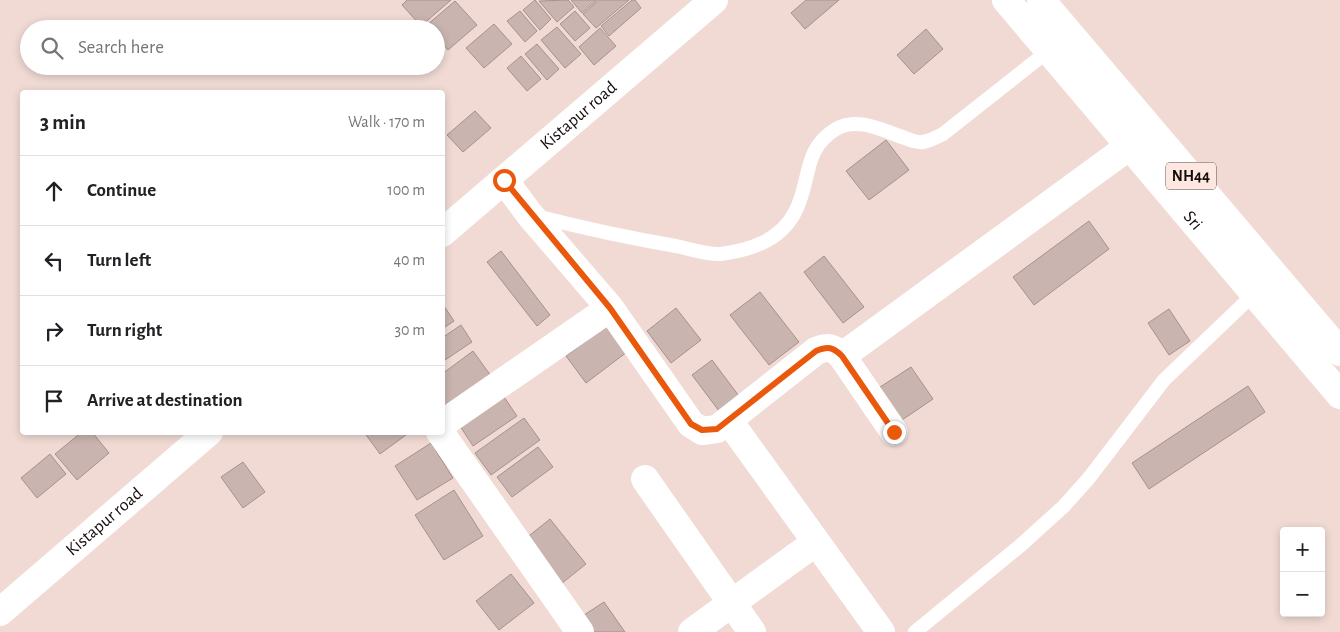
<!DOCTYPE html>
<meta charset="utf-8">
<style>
body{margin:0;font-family:"Alegreya Sans",sans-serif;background:#f2f2f2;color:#202124}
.controls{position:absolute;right:15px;bottom:15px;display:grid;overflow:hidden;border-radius:5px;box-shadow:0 2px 8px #0003}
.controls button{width:45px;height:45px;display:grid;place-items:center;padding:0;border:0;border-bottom:1px solid #e0e0e0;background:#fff;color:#202124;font:25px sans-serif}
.stop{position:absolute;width:15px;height:15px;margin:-11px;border:4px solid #ea580c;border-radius:50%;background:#fff}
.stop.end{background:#ea580c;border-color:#fff;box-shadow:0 1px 5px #0008}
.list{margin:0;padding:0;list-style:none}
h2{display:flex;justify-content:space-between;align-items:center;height:65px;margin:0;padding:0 20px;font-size:21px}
h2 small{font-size:16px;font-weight:400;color:#757577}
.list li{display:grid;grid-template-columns:32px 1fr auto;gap:15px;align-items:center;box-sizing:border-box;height:70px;padding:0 20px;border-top:1px solid #e0e0e0}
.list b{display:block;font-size:19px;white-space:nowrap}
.list em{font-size:16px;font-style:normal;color:#757577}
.icon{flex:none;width:28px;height:28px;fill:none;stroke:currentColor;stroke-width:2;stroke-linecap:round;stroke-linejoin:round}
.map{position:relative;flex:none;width:1340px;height:632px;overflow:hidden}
.search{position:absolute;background:#fff;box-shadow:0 2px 8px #0003;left:20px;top:20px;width:425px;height:55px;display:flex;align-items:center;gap:12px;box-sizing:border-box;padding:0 18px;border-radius:28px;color:#757577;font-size:19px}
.panel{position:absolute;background:#fff;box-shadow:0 2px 8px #0003;left:20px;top:90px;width:425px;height:345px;border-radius:5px}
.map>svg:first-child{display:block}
.building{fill:#cab4af;stroke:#a6918c}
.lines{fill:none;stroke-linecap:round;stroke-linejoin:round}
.service{stroke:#fff;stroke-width:14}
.minor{stroke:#fff;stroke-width:28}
.secondary{stroke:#fff;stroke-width:28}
.trunk{stroke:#fff;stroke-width:28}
.route{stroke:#ea580c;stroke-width:6}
.labels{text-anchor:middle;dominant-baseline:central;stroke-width:4.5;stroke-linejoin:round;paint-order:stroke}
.shield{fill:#ffe7e1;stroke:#5a4e4a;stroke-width:1}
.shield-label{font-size:16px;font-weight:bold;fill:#130c0a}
.street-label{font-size:18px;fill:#130c0a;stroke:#ffe7e1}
</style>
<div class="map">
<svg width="1340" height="632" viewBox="0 0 1340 632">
<rect width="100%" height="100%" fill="#f1dad4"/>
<path class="building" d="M407,0h44l-30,26 -19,-21z
M535,0l16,19 -11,11 -17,-20z
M568,0l6,7 -17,15 -18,-21z
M571,0h26l-15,13z
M599,0h30l-33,28 -13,-14z
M632,0h3l6,8 -32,28 -8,-10z
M806,0h33l-34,29 -14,-16z
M455,1l22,24 -29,25 -12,-14v-7h-6l-3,-4z
M520,11l17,20 -12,11 -18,-21z
M575,11l15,17 -15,13 -15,-17z
M494,24l18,20 -28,24 -18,-20z
M557,27l24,27 -16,14 -24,-28z
M600,28l16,18 -22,19 -15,-18z
M926,29l17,20 -29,25 -17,-19z
M537,44l22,25 -12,11 -22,-26z
M521,56l20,23 -14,12 -20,-23z
M475,111l16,17 -28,24 -16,-17z
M886,140l23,30 -40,30 -23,-29z
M1089,221l20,28 -75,56 -21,-28z
M501,251l49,64 -13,11 -50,-64z
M824,256l40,51 -21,16 -39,-51z
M760,292l39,50 -30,23 -39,-50z
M442,303l12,18 -12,8z
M676,308l25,32 -30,23 -24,-32z
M1169,309l21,32 -21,14 -21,-32z
M611,322l20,27 -45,34 -20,-27z
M461,325l11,17 -30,20v-24z
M473,351l18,25 -44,33 -5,-6v-29z
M712,360l27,36 -20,15 -27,-36z
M911,367l22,32 -34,23 -22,-33z
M1248,386l17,26 -116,77 -17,-26z
M502,394l15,22 -44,30 -15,-23z
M524,418l16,22 -49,35 -16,-22z
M82,432h10l17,21 -32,27 -22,-26z
M364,432h46l-30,22z
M431,443l22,35 -36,22 -22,-34z
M538,447l15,20 -41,30 -15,-20z
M50,454l16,20 -29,24 -16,-20z
M243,462l22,30 -22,16 -22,-31z
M454,490l29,46 -39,24 -29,-45z
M550,519l36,45 -25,20 -36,-45z
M511,574l23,29 -35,27 -23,-29z
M604,602l21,30h-33l-11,-15z"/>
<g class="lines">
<path class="service" d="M536,216c47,12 93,22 140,30 14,3 32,9 45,8 29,-4 58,-13 73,-40 18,-31 7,-64 42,-85 21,-13 48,2 69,9 5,2 12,5 18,4 7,-1 14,-5 20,-8l109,-86
M915,632l106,-87 43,-39 25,-28 75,-98 91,-87"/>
<path class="minor" d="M504,180l26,35 80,93 81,116 11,7 15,-2 99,-78c12,-5 17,-4 26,5l52,76
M842,356l289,-211
M729,421l152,211
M442,424l168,-116
M440,432l140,200
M645,479l107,153
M692,632l124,-90"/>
<g class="secondary">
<path id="s1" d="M442,233l272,-233"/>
<path id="s2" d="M0,612l209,-180"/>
</g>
<g class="trunk">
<path id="s3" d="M1006,0l334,395"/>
<path d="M1041,0l299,352"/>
</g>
</g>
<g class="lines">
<path class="route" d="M504,180l106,128 81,116 11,6 15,-1 99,-78c12,-5 17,-4 26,5l52,76"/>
</g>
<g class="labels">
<rect class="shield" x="1166" y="162.5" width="50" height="27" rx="4"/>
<g class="shield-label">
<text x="1191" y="176">NH44</text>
</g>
<g class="street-label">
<text stroke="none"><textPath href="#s1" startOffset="180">Kistapur road</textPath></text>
<text stroke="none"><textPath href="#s3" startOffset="289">Sri</textPath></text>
<text stroke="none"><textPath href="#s2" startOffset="138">Kistapur road</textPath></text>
</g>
</g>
</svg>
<div class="controls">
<button>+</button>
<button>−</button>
</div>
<div class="stop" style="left:504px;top:180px"></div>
<div class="stop end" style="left:894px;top:432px"></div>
<div class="search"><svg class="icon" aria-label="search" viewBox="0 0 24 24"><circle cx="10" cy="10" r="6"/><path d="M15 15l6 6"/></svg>Search here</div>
<section class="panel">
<h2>3 min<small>Walk · 170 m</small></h2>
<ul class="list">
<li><svg class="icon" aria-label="ahead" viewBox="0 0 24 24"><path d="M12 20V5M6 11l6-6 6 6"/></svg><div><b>Continue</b></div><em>100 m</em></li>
<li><svg class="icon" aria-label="left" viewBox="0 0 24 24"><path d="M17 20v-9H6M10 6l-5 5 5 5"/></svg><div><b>Turn left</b></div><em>40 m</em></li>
<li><svg class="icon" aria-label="right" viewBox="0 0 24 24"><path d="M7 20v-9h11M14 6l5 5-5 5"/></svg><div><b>Turn right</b></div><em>30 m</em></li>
<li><svg class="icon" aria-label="arrive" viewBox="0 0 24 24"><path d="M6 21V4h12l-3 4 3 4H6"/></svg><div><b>Arrive at destination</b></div></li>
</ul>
</section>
</div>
